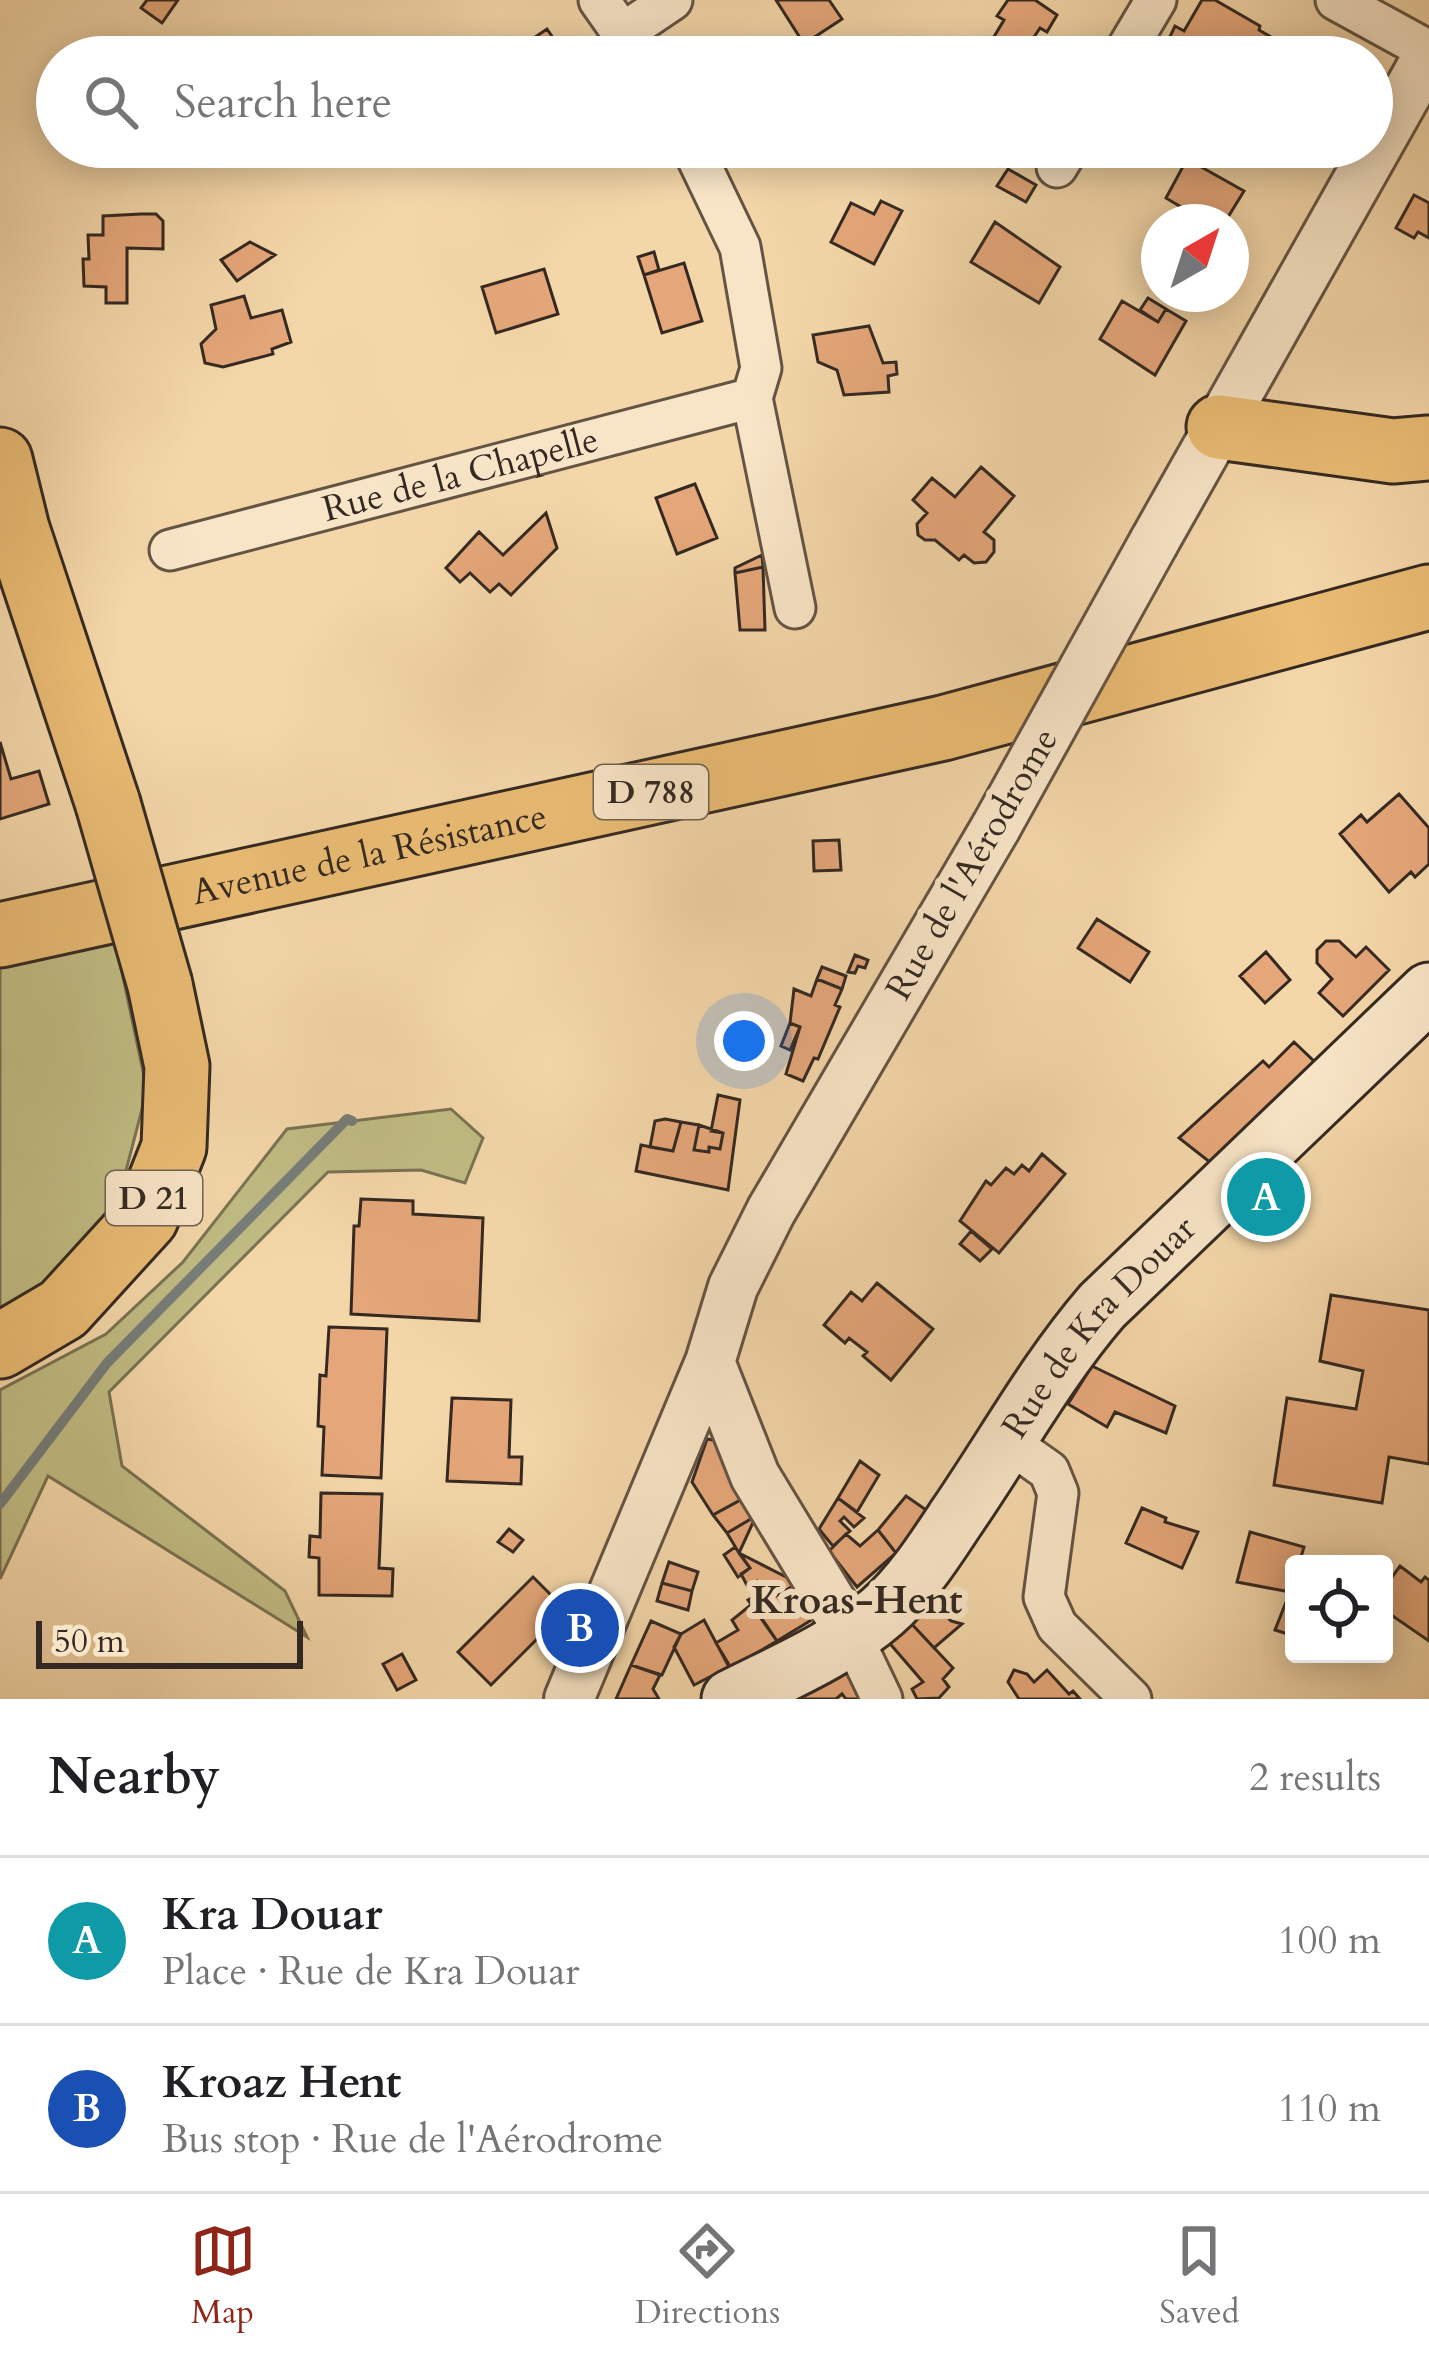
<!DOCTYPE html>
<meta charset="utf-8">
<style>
body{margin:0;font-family:Cardo,serif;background:#f2f2f2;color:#202124}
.controls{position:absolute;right:36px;bottom:36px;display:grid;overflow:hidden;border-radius:12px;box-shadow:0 6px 30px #0003}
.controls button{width:108px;height:108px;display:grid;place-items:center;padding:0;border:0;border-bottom:3px solid #e0e0e0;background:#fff;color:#202124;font:60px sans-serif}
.compass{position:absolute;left:1141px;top:204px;width:108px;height:108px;border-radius:50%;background:#fff;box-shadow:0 6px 30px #0003;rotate:39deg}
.scale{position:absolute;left:36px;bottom:30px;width:267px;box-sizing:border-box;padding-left:12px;border:6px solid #342922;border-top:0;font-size:33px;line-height:42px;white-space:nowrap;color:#342922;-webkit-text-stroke:9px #f8e5c7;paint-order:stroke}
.you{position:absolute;left:744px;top:1041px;width:42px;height:42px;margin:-30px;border:9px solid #fff;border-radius:50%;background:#1a73e8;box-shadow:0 0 0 18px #1a73e833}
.badge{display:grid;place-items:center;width:78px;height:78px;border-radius:50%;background:#8f2418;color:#fff;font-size:39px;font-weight:700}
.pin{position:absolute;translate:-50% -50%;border:6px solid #fff;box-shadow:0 3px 12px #0006}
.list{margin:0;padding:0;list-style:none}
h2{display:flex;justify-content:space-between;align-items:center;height:156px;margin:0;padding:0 48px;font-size:51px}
h2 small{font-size:39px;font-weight:400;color:#757577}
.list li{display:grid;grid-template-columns:78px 1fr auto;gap:36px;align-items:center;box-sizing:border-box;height:168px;padding:0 48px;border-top:3px solid #e0e0e0}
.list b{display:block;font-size:45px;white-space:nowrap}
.list p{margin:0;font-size:39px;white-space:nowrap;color:#757577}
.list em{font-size:39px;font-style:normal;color:#757577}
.icon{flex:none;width:66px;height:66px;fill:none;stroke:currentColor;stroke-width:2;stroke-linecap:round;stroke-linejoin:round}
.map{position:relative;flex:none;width:1429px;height:1699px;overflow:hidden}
.search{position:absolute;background:#fff;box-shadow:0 6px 30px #0003;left:36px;right:36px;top:36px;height:132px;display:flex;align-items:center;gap:30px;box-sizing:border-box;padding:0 42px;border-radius:66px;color:#757577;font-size:45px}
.sheet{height:492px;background:#fff}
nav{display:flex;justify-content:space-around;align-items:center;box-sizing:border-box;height:168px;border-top:3px solid #e0e0e0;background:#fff;font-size:33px;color:#757577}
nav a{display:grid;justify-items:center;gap:6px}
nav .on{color:#8f2418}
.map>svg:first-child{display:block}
.green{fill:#c1bd84;stroke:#7a7353;stroke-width:3}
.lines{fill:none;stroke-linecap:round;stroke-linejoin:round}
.stream{stroke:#767e7a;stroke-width:10}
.building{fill:#e5a77a;stroke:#342922;stroke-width:3}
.minor-casing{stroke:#645444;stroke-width:45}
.tertiary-casing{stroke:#645444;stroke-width:54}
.secondary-casing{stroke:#342922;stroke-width:63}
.primary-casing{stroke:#342922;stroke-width:69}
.minor{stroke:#f8e5c7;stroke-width:39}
.tertiary{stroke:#f8e5c7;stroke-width:48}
.secondary{stroke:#f8e5c7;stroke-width:57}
.primary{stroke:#eabc74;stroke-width:63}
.tertiary-bridge-casing{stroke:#645444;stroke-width:54;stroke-linecap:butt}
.primary-bridge-casing{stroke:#342922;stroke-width:69;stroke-linecap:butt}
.tertiary-bridge{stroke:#f8e5c7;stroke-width:48}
.primary-bridge{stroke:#eabc74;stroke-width:63}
.labels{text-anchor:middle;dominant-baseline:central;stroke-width:12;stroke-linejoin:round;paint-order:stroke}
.shield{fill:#f8e5c7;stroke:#6f6154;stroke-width:3}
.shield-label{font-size:33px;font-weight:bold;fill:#342922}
.street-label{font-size:36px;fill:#342922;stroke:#f8e5c7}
.neighbourhood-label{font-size:39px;font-weight:bold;fill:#342922;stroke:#f8e5c7}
</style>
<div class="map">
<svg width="1429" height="1699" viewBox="0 0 1429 1699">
<rect width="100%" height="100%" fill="#f4d7a9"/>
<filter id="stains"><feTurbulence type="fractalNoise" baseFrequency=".00167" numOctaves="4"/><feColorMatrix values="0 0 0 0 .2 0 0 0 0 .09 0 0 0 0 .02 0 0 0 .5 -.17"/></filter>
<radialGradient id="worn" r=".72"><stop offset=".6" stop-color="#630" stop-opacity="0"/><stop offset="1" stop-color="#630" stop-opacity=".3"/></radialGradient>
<path class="green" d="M115,940l32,150 -31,119 -84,88 -32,14v-346z
M451,1109l32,29 -18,45 -44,-13 -93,2 -219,220 13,74 163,125 22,46 -259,-161 -48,103v-189l106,-56 77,-72 104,-133z"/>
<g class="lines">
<path class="stream" d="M0,1504l107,-141 240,-244 5,2"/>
</g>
<path class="building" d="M147,0h31l-16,23 -21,-15z
M776,0h53l13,19 -38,25z
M1008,0h27l22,15 -10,17 -7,-4 -19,29 -29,-17 12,-20 -7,-4z
M1202,0h13l45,26 -1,4 19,11 -9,16h-40l-23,-13 -11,13 -27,-16 7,-15 9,5z
M547,29l19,28h-53v-5z
M289,147h36l-13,17z
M922,147h40l-11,18z
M1187,159l57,32 -19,31h-19l-40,-24z
M1008,169l28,16 -10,17 -29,-16z
M1414,195l15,8v35l-11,-6 -4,6 -18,-10z
M881,201l21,10 -28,53 -43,-22 20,-39 23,11z
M141,214h15l7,7v28l-36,-1v55h-21v-16l-22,-1 -1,-27h6l-1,-24h15v-19z
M995,222l65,45 -21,36 -68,-41z
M250,242l25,13 -38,26 -16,-21z
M654,252l5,18 -15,5 -6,-18z
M684,263l18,58 -40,12 -18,-58z
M544,269l14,45 -62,19 -14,-46z
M244,296l7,22 31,-8 9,32 -19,7 1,5 -50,13 -18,-4 -4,-19 15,-15 -5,-24z
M1148,298l18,11 -8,13 -18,-12z
M1122,301l36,21 8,-13 20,12 -31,54 -55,-36z
M869,326l14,37 13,-1 1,12 -9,2 1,16 -45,3 -7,-25 -19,-8 -5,-27z
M981,467l33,29 -30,36 10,8v12l-8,10 -12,1 -10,-8 -5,5 -24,-20h-10l-7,-5 -1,-11 10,-11 -14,-13 19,-22 23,19z
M695,484l22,54 -40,16 -21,-56z
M546,513l11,35 -46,47 -12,-11 -9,8 -20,-19 -10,9 -14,-14 33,-36 24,23z
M762,555l1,12 -28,6v-5z
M763,567l2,63h-25l-5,-57z
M0,742l11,37 28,-8 10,33 -49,15z
M1399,794l30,34v36l-14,13 -4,-5 -22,20 -49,-58 21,-19 6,7z
M839,840l2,30 -27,1 -1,-30z
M1097,919l52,33 -19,30 -52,-34z
M1326,941h13l17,16 10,-10 23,23 -46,46 -24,-23 13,-14 -15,-16v-13z
M1266,952l24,28 -25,23 -25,-27z
M855,955l13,5 -3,8 -7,-2 -3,7 -7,-1z
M822,967l24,9 -4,13 -25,-10z
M817,979l25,10 -7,16 5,2 -22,52 -4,-1 -11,23 -17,-7 14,-47 -10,-4 4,-34 17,7z
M790,1023l10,4 -10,23 -9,-4z
M1294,1042l22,21 -105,100 -32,-25 84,-77 6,6z
M718,1095l22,5 -12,90 -92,-19 5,-26 32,6 8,-29 18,3 -5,25 15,2v-5l11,2 3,-16 -12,-2z
M665,1119l16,3 -8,29 -23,-4 5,-26z
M699,1125l24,8 -3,16 -11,-2v5l-15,-2z
M1042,1154l23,20 -66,79 -39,-32 26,-40 5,4 15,-17 8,6 8,-9 7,6z
M1268,1183l12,12 -15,16 -13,-13z
M361,1199l52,2v13l70,4 -4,103 -128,-7 3,-88h5z
M971,1231l21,18 -12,12 -20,-17z
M877,1283l56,46 -42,51 -28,-24 4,-4 -18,-14 -4,5 -21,-18 27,-33 11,9z
M1331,1295l98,15v154l-40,-7 -7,46 -108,-18 13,-87 69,11 7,-38 -43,-10z
M329,1327l58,2 -6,149 -59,-3 2,-48 -6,-1 2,-51 6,1z
M1092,1366l83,40 -9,27 -51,-21 -8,15 -39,-23z
M452,1398l59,2 -2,57h13l-1,27 -74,-3z
M707,1439l11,2 26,57 -31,17 -21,-33z
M860,1461l19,14 -22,37 -19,-14z
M321,1493l61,1 -3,74 14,1 -1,27 -73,-1v-37l-10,-1 1,-21 10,1z
M906,1496l26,18 -36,39 -18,-23z
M744,1498l12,18 -29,17 -14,-18z
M838,1498l26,20 -10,9 -10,-10 -4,4 10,10 -17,15 -14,-17z
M1142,1508l24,10 -1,4 33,10 -16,36 -56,-25z
M756,1516l-17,37 -12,-20z
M509,1529l14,11 -10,12 -15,-10z
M878,1530l18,23 -39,34 -28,-36 17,-17 14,12z
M1250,1532l54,15 -5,17h-5v72l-19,-6 15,-38 -53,-10z
M735,1547l15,21 -12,9 -14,-22z
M739,1553l59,30 -29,17 -12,-19 -9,6 -7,-13 9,-6z
M669,1562l29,10 -6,19 -30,-8z
M1400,1566l21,16 4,-5 4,3v61l-45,-31v-22z
M533,1577l33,33 -75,75 -33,-33z
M662,1583l30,8 -4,19 -31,-9z
M798,1583l20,33 -41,25 -29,-41 16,-9 5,9z
M931,1600l20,21 11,3 -28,24 -27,-29z
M752,1604l25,37 -46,27 -15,-25 22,-13 -6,-10z
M907,1619l46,49 -10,11 6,8 -10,11 -22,1 -5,-10 11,-7 -37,-43z
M704,1620l25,47 -35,18 -20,-38 7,-13z
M651,1621l30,13 -19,41 -31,-10z
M402,1654l14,26 -19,10 -14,-26z
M844,1661l27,38h-25l-4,-5 -6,5h-54z
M631,1665l29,10 -7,14 6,10h-43z
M1014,1670l13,4 7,8 13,-12 22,24 4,-3 7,8h-61l-11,-17z"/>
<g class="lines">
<defs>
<g id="minor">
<path d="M599,0l40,57"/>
<path d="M1336,0l93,51"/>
<path d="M623,33l49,-33"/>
<path d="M1122,57l34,-57"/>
<path d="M1057,167l12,-20"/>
<path d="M752,398l43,210"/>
<path id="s1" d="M170,550l582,-152 9,-30 -21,-121 -48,-100"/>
<path d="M1008,1442l41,29 9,22 -14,104 13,29 74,73"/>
<path d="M852,1636l30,63"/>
</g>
<path id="tertiary" d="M1154,542l275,-488
M710,1362l45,114 97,160
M569,1699l141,-337 23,-75 38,-76 225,-384"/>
<g id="secondary">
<path id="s2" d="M731,1699c51,-26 107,-49 151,-87 29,-25 53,-62 74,-94 49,-71 90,-147 146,-212l327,-314"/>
</g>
<g id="primary">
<path d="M1219,427l174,24 36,-3"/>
<path d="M0,460l17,69 91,275"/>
<path id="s3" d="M0,935l943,-207 486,-131"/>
<path d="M0,1346l63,-37 83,-91 28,-71 3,-81 -17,-81"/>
</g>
</defs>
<use href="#minor" class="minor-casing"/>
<use href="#tertiary" class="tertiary-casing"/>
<use href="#secondary" class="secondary-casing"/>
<use href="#primary" class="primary-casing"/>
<use href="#minor" class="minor"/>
<use href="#tertiary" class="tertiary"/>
<use href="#secondary" class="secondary"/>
<use href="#primary" class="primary"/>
<defs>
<path id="tertiary-bridge" d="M996,827l158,-285"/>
<path id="primary-bridge" d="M108,804l52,181"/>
</defs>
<use href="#tertiary-bridge" class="tertiary-bridge-casing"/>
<use href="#primary-bridge" class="primary-bridge-casing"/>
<use href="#tertiary-bridge" class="tertiary-bridge"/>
<use href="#primary-bridge" class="primary-bridge"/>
</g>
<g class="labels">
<g class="shield">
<rect x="594" y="765" width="114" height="54" rx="9"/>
<rect x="106" y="1171" width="96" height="54" rx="9"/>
</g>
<g class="shield-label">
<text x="651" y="792">D 788</text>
<text x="154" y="1198">D 21</text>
</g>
<g class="street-label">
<text stroke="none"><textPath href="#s1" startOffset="300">Rue de la Chapelle</textPath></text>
<text stroke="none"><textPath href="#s3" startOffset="378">Avenue de la Résistance</textPath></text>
<text transform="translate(972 864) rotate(-60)">Rue de l'Aérodrome</text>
<text stroke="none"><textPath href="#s2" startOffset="534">Rue de Kra Douar</textPath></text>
</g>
<g class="neighbourhood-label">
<text x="857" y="1600">Kroas-Hent</text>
</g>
</g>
<rect width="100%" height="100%" filter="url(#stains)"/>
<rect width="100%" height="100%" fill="url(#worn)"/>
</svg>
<div class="controls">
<button><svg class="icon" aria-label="locate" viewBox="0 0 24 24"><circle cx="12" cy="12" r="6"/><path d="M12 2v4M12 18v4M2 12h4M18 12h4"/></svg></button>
</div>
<svg class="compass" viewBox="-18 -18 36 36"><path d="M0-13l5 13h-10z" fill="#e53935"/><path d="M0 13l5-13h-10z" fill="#757577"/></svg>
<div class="scale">50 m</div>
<div class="you"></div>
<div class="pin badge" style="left:1266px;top:1197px;background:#0f9aa8">A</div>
<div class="pin badge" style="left:580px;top:1628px;background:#1a4fb4">B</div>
<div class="search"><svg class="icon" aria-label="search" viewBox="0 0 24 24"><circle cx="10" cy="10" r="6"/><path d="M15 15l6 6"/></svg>Search here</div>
</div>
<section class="sheet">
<h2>Nearby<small>2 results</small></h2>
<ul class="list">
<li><span class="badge" style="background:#0f9aa8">A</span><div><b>Kra Douar</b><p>Place · Rue de Kra Douar</p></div><em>100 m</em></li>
<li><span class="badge" style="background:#1a4fb4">B</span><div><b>Kroaz Hent</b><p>Bus stop · Rue de l'Aérodrome</p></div><em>110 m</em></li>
</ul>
</section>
<nav>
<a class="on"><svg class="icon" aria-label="map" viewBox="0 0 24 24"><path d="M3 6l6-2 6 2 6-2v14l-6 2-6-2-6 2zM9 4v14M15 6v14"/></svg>Map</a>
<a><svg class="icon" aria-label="directions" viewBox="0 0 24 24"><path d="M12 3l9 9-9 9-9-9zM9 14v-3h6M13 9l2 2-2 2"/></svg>Directions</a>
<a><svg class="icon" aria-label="saved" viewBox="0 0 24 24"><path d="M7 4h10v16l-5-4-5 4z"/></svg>Saved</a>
</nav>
